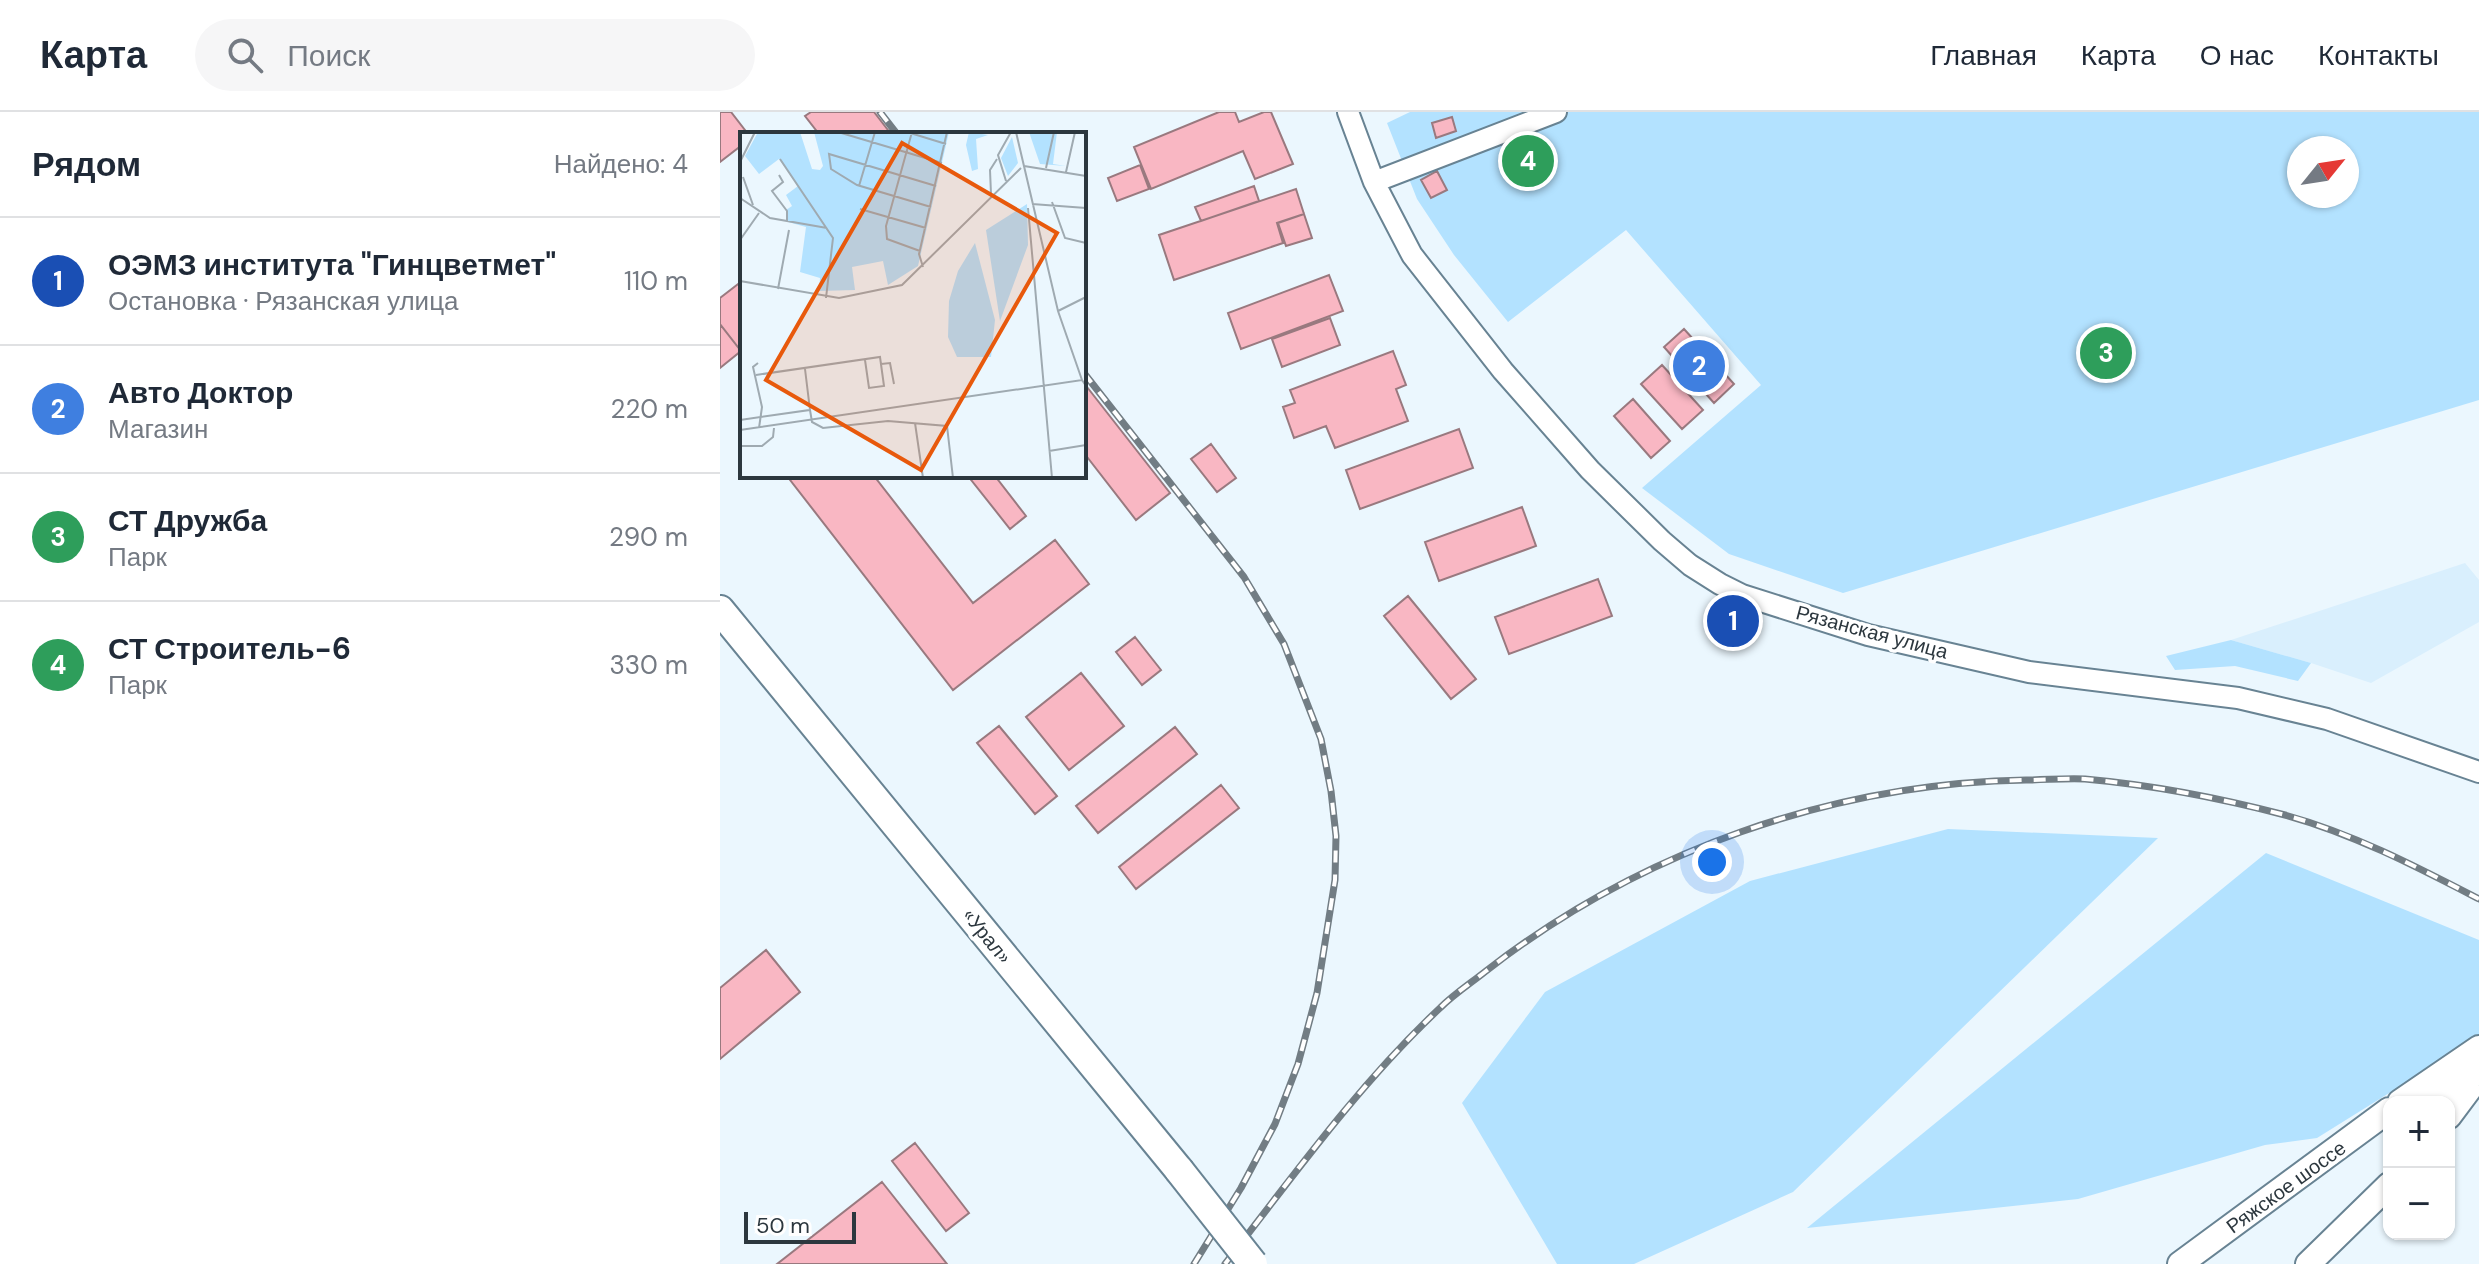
<!DOCTYPE html>
<html lang="ru">
<meta charset="utf-8">
<style>
body{margin:0;font-family:"DM Sans",sans-serif;background:#f6f6f7;color:#1f2937}
.controls{position:absolute;right:24px;bottom:24px;display:grid;overflow:hidden;border-radius:16px;box-shadow:0 2px 6px #0004}
.controls button{width:72px;height:72px;display:grid;place-items:center;padding:0;border:0;border-bottom:2px solid #e0e1e3;background:#fff;color:#1f2937;font:40px sans-serif}
.compass{position:absolute;left:1567px;top:24px;width:72px;height:72px;border-radius:50%;background:#fff;box-shadow:0 2px 6px #0004;rotate:60deg}
.scale{position:absolute;left:24px;bottom:20px;width:112px;box-sizing:border-box;padding-left:8px;border:4px solid #2c373e;border-top:0;font-size:22px;line-height:28px;white-space:nowrap;color:#2c373e;-webkit-text-stroke:6px #fff;paint-order:stroke}
.you{position:absolute;left:992px;top:750px;width:28px;height:28px;margin:-20px;border:6px solid #fff;border-radius:50%;background:#1a73e8;box-shadow:0 0 0 12px #1a73e833}
.badge{display:grid;place-items:center;width:52px;height:52px;border-radius:50%;background:#2563eb;color:#fff;font-size:26px;font-weight:700}
.pin{position:absolute;translate:-50% -50%;border:4px solid #fff;box-shadow:0 2px 8px #0006}
.list{margin:0;padding:0;list-style:none}
h2{display:flex;justify-content:space-between;align-items:center;height:104px;margin:0;padding:0 32px;font-size:34px}
h2 small{font-size:26px;font-weight:400;color:#747a83}
.list li{display:grid;grid-template-columns:52px 1fr auto;gap:24px;align-items:center;box-sizing:border-box;height:128px;padding:0 32px;border-top:2px solid #e0e1e3}
.list b{display:block;font-size:30px;white-space:nowrap}
.list p{margin:0;font-size:26px;white-space:nowrap;color:#747a83}
.list em{font-size:26px;font-style:normal;color:#747a83}
.icon{flex:none;width:44px;height:44px;fill:none;stroke:currentColor;stroke-width:2;stroke-linecap:round;stroke-linejoin:round}
.map{position:relative;flex:none;width:1759px;height:1152px;overflow:hidden}
header{display:flex;align-items:center;gap:48px;box-sizing:border-box;height:112px;padding:0 40px;background:#fff;border-bottom:2px solid #e0e1e3}
header strong{font-size:38px}
nav{display:flex;gap:44px;margin-inline-start:auto;font-size:28px}
.search{width:560px;height:72px;background:#f6f6f7;display:flex;align-items:center;gap:20px;box-sizing:border-box;padding:0 28px;border-radius:44px;color:#747a83;font-size:30px}
main{display:flex}
aside{flex:1;background:#fff}
.map>svg:first-child{display:block}
.built{fill:#d9effd}
.green{fill:#b3e2ff;fill-rule:evenodd}
.building{fill:#f9b7c3;stroke:#99797f;stroke-width:2}
.lines{fill:none;stroke-linecap:round;stroke-linejoin:round}
.minor-casing{stroke:#688393;stroke-width:24}
.major-casing{stroke:#688393;stroke-width:28}
.highway-casing{stroke:#688393;stroke-width:32}
.minor{stroke:#fff;stroke-width:20}
.major{stroke:#fff;stroke-width:24}
.highway{stroke:#fff;stroke-width:28}
.rail-casing{stroke:#727d84;stroke-width:7}
.rail{stroke:#fff;stroke-width:4;stroke-dasharray:12;stroke-linecap:butt}
.highway-bridge-casing{stroke:#688393;stroke-width:32;stroke-linecap:butt}
.highway-bridge{stroke:#fff;stroke-width:28}
.labels{text-anchor:middle;dominant-baseline:central;stroke-width:7;stroke-linejoin:round;paint-order:stroke}
.street-label{font-size:20px;fill:#2c373e;stroke:#fff}
.inset-road{fill:none;stroke:#9faab1;stroke-width:2}
.view{fill:#e8590c;fill-opacity:0.15;stroke:#e8590c;stroke-width:4}
.inset-edge{fill:none;stroke:#2c373e;stroke-width:4}
</style>
<header>
<strong>Карта</strong>
<div class="search"><svg class="icon" aria-label="search" viewBox="0 0 24 24"><circle cx="10" cy="10" r="6"/><path d="M15 15l6 6"/></svg>Поиск</div>
<nav><a>Главная</a><a>Карта</a><a>О нас</a><a>Контакты</a></nav>
</header>
<main>
<aside>
<h2>Рядом<small>Найдено: 4</small></h2>
<ul class="list">
<li><span class="badge" style="background:#1a4fb4">1</span><div><b>ОЭМЗ института &quot;Гинцветмет&quot;</b><p>Остановка · Рязанская улица</p></div><em>110 m</em></li>
<li><span class="badge" style="background:#3f7fe0">2</span><div><b>Авто Доктор</b><p>Магазин</p></div><em>220 m</em></li>
<li><span class="badge" style="background:#2e9e5b">3</span><div><b>СТ Дружба</b><p>Парк</p></div><em>290 m</em></li>
<li><span class="badge" style="background:#2e9e5b">4</span><div><b>СТ Строитель-6</b><p>Парк</p></div><em>330 m</em></li>
</ul>
</aside>
<div class="map">
<svg width="1759" height="1152" viewBox="0 0 1759 1152">
<rect width="100%" height="100%" fill="#ebf7fe"/>
<path class="built" d="M1745,451l14,17v42l-108,61 -60,-20 -80,-23z"/>
<path class="green" d="M690,0h1069v288l-636,193 -114,-39 -87,-66 119,-103 -135,-155 -118,92 -54,-67 -37,-56 -30,-76zM1579,36h48v48h-48z
M1511,528l80,23 -13,18 -63,-15 -60,4 -9,-14z
M1228,717l210,9 -365,354 -159,72h-77l-95,-161 83,-111 205,-111z
M1546,741l213,87v97l-162,101 -52,7 -187,54 -271,29z"/>
<path class="building" d="M0,0h11l17,22h-6v11l-22,17z
M91,0h63l17,22h-72l-14,-18z
M499,0h16l4,10 25,-10h7l22,52 -38,15 -12,-28 -92,38 -17,-42z
M732,5l4,14 -20,7 -4,-15z
M420,53l9,24 -32,12 -9,-23z
M717,59l10,19 -16,8 -10,-18z
M534,74l5,15 -58,20 -6,-14z
M576,77l8,25 -27,9 6,20 -109,37 -15,-45z
M584,102l8,24 -26,8 -8,-23z
M609,163l14,36 -102,38 -13,-36z
M22,169v69l-1,1 -21,-27v-26z
M610,206l10,27 -58,22 -10,-28z
M0,212l21,27 -21,17z
M964,217l50,55 -20,19 -50,-56z
M673,239l13,34 -10,4 12,32 -73,27 -9,-22 -32,12 -11,-31 12,-4 -5,-13z
M942,253l41,45 -21,19 -41,-45z
M367,275l83,106 -34,27 -52,-67v-64z
M913,287l37,42 -19,17 -37,-42z
M739,317l14,39 -113,41 -14,-39z
M491,332l25,34 -19,14 -26,-33z
M67,364h87l99,127 82,-63 34,44 -136,106z
M248,364h27l31,40 -16,13z
M802,395l14,39 -97,35 -14,-39z
M878,467l14,37 -103,38 -14,-37z
M688,484l68,83 -25,20 -67,-83z
M415,525l26,33 -19,15 -26,-33z
M361,561l43,53 -55,44 -43,-53z
M279,614l58,70 -22,18 -58,-71z
M455,615l22,27 -99,79 -22,-27z
M501,673l18,23 -103,81 -17,-22z
M46,838l34,42 -80,67v-71z
M195,1031l54,70 -23,18 -54,-70z
M162,1070l65,82h-170z"/>
<g class="lines">
<defs>
<path id="minor" d="M628,0l26,70 38,73 91,116 87,99 72,71 28,24 30,19 22,11 126,40 161,37 209,26 89,21 152,53
M654,70l182,-70"/>
<path id="major" d="M1707,987l52,-27
M1680,990l79,-54
M1729,1004l30,-40
M1460,1152l209,-154
M1588,1152l81,-79"/>
<path id="highway" d="M0,498l459,560"/>
</defs>
<use href="#minor" class="minor-casing"/>
<use href="#major" class="major-casing"/>
<use href="#highway" class="highway-casing"/>
<use href="#minor" class="minor"/>
<use href="#major" class="major"/>
<use href="#highway" class="highway"/>
<defs>
<path id="rail" d="M160,0l17,22
M364,261l160,204 40,67 37,95 10,52 5,45 -1,44 -18,113 -19,71 -23,60 -34,64 -47,76
M505,1152c68,-88 134,-180 215,-256 14,-14 31,-25 46,-37 153,-119 346,-188 540,-191 20,0 39,-2 59,-1 67,6 135,19 200,36 69,19 132,52 194,84"/>
</defs>
<use href="#rail" class="rail-casing"/>
<use href="#rail" class="rail"/>
<defs>
<path id="highway-bridge" d="M459,1058l74,94"/>
</defs>
<use href="#highway-bridge" class="highway-bridge-casing"/>
<use href="#highway-bridge" class="highway-bridge"/>
</g>
<g class="labels">
<g class="street-label">
<text transform="translate(1152 520) rotate(15)">Рязанская улица</text>
<text transform="translate(267 824) rotate(51)">«Урал»</text>
<text transform="translate(1566 1075) rotate(-36)">Ряжское шоссе</text>
</g>
</g>
<g transform="translate(20 20)">
<rect width="346" height="346" fill="#ebf7fe"/>
<path d="M18,0h42l12,37 8,1 3,-4 -9,-34h135l-31,134 -30,19 -5,-24 -31,6 3,23 -36,1 1,-13 -20,-6 6,-45 -18,-5 -2,-12 6,-4 -6,-11 12,-9 -19,-27 -20,15 -14,-18zM229,0l19,3 -12,4 2,30 -6,2 -6,-26zM289,0h28l-4,32 13,2 -26,-2zM272,5l6,26 -10,13 -7,-18zM287,72l1,41 -28,76 -14,-91zM235,111l20,77 -4,37h-34l-9,-20 1,-36 9,-30z" fill="#b3e2ff"/>
<path class="inset-road" d="M98,0l104,31M167,0l39,12M172,0l-26,94 1,13 33,12M276,0l42,179 24,69M40,27l53,79 -7,60M0,30l15,-30M284,34l62,10M306,36l8,-36M326,40l9,-40M39,43l4,7 -11,9 15,20v10M3,45l10,28M266,49l-8,-26 13,-23M119,54l16,-54M251,62l-1,-24 7,-11M0,66l30,20 57,10M312,70l13,36 21,5M292,72l54,4M191,75l-74,-22 -26,-16 -2,-15 107,32M288,76l24,270M120,77l66,19M0,108l19,-27M183,135l-4,-13 28,-122M0,149l99,17 63,-13 119,-117M38,157l11,-59M318,179l28,-14M18,231l-5,4 9,40 -3,21M141,232l9,-1 4,21M65,237l5,41M16,243l124,-18 4,29 -15,2 -4,-28M0,288l70,-10 2,12 11,6 65,-7 59,5 6,52M175,291l8,55M0,298l342,-50 4,6M0,314h22l11,-9 1,-9M309,319l37,-6"/>
<path class="view" d="M162,11l155,90 -136,237 -155,-90z"/>
<rect width="346" height="346" class="inset-edge"/>
</g>
</svg>
<div class="controls">
<button>+</button>
<button>−</button>
</div>
<svg class="compass" viewBox="-18 -18 36 36"><path d="M0-13l5 13h-10z" fill="#e53935"/><path d="M0 13l5-13h-10z" fill="#747a83"/></svg>
<div class="scale">50 m</div>
<div class="you"></div>
<div class="pin badge" style="left:1013px;top:509px;background:#1a4fb4">1</div>
<div class="pin badge" style="left:979px;top:254px;background:#3f7fe0">2</div>
<div class="pin badge" style="left:1386px;top:241px;background:#2e9e5b">3</div>
<div class="pin badge" style="left:808px;top:49px;background:#2e9e5b">4</div>
</div>
</main>
